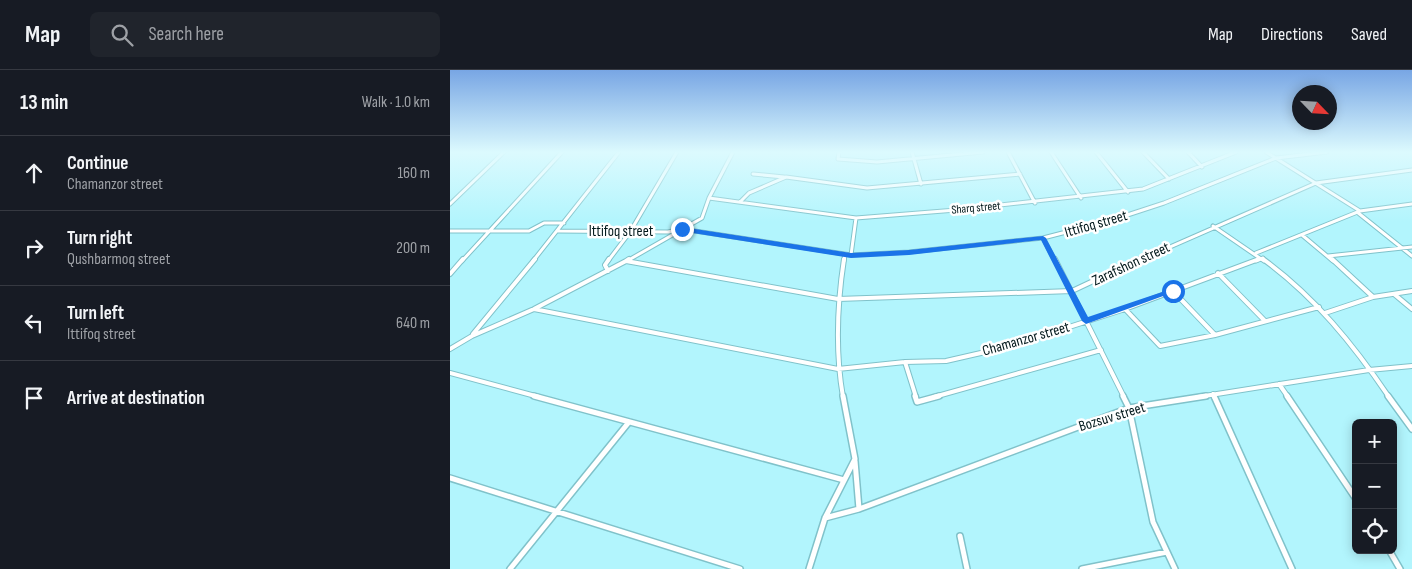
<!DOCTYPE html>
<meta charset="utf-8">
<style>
body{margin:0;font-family:"Sofia Sans Condensed",sans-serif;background:#20242c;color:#f1f3f6}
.controls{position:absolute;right:15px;bottom:15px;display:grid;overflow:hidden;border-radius:8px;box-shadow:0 2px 12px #0003}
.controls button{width:45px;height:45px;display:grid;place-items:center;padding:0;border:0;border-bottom:1px solid #363941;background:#171b24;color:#f1f3f6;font:25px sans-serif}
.compass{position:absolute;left:842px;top:15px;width:45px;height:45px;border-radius:50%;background:#171b24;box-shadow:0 2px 12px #0003;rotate:115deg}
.stop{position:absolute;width:15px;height:15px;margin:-11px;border:4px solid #1a73e8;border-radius:50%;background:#fff}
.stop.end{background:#1a73e8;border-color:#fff;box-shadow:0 1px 5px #0008}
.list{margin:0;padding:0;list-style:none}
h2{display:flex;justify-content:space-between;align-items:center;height:65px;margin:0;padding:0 20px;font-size:21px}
h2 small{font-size:16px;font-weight:400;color:#9ea1a6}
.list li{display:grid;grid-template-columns:32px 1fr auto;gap:15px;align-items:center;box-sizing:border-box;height:75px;padding:0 20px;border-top:1px solid #363941}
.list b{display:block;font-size:19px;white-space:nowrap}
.list p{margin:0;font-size:16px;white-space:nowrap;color:#9ea1a6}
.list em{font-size:16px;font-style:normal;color:#9ea1a6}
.icon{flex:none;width:28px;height:28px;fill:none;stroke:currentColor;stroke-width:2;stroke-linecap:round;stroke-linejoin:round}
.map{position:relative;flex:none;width:962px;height:499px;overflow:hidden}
header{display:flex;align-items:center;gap:30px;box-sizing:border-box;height:70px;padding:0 25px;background:#171b24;border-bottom:1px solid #363941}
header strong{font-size:24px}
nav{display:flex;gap:28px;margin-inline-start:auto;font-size:18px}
.search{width:350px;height:45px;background:#20242c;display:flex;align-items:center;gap:12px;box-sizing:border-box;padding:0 18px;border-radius:8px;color:#9ea1a6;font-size:19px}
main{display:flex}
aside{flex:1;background:#171b24}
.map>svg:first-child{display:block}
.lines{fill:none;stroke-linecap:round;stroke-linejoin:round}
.street-far2-casing{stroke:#80c2ca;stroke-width:5}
.street-far1-casing{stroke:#80c2ca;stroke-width:6}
.street-casing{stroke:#80c2ca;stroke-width:8}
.street-far2{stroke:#fff;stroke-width:3}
.street-far1{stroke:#fff;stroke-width:4}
.street{stroke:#fff;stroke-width:5}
.route{fill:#1a73e8}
.labels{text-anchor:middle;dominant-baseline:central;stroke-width:5;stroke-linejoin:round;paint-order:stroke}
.far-street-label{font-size:12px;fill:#00171a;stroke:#fff}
.street-label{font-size:15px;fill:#00171a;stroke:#fff}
</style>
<header>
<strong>Map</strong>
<div class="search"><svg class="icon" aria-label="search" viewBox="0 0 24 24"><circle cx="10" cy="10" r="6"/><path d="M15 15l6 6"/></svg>Search here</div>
<nav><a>Map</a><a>Directions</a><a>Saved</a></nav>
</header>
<main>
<aside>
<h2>13 min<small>Walk · 1.0 km</small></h2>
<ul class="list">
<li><svg class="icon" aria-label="ahead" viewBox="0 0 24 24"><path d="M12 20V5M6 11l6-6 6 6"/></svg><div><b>Continue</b><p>Chamanzor street</p></div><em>160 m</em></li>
<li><svg class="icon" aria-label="right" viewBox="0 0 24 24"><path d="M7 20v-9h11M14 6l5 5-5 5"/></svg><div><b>Turn right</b><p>Qushbarmoq street</p></div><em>200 m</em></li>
<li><svg class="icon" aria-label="left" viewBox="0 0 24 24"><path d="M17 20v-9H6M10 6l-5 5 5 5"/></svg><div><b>Turn left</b><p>Ittifoq street</p></div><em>640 m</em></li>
<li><svg class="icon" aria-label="arrive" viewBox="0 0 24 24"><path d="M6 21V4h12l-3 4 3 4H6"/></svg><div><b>Arrive at destination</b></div></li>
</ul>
</aside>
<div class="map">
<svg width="962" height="499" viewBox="0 0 962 499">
<rect width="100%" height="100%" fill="#b2f5fd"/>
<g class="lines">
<defs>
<path id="street-far2" d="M389,82l-1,7 39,3 106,-10
M462,82l9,32
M558,82l27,51
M601,82l30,46
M646,82l32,40
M693,82l26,27
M738,82l14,15
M816,82l94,59
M303,104l31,3
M259,128l147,20 100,-8 187,-21 93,-37
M290,132l9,-9 37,-16 81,11 153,-14
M0,134l54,-52
M907,142l55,44
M763,156l51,35
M0,161h79l15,-8h20
M108,161l110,1 14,-3 169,26 58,-3 134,-14 66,-17 55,-18 112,-45 51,-6
M852,165l31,26
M593,168l12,23
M806,183l104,-42 52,-7
M401,185l5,-37
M878,186l84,-9
M12,191l100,-109
M83,191l86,-109
M158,191l22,-29 47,-80
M177,191l75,-43 7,-20 24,-46
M394,191l1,-6
M688,191l178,-78 96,-13
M806,191l7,-3"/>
<path id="street-far1" d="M605,189l69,138
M813,189c52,38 90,85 126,138
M882,189l41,38 39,-6
M176,191l3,-2
M158,201l-3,-6 4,-6
M768,203l47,48
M0,204l13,-15
M723,221l42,44
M944,224l18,15
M84,239l304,60 67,-7 41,-1 61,-14 118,-38 134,-50
M675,239l35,37 55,-11 104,-28
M875,243l48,-16
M23,264l62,-75
M0,279l22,-13 62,-27 92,-48 212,38 234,-8 68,-32
M455,292l11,35
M0,303l89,24
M829,314l9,13
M763,324l1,3
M393,327c-8,-46 -6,-92 1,-138
M484,327l167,-47
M748,327l171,-27 43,-4"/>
<path id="street" d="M84,326l310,84
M465,326l2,6 22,-6
M673,326l6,12 24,114 22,47
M764,326l78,173
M837,326l69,103
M938,326l24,33
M405,391l4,48
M0,408l290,91
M375,448l34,-9 270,-101 77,-12
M510,466l7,33
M939,480l11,19
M60,499l119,-147
M359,499l16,-51 30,-59 -12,-63
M632,499l85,-17"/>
</defs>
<use href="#street-far2" class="street-far2-casing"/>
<use href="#street-far1" class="street-far1-casing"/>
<use href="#street" class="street-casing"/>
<use href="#street-far2" class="street-far2"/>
<use href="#street-far1" class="street-far1"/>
<use href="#street" class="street"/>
</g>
<linearGradient id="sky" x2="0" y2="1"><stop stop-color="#78a6e4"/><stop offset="0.54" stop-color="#dcfafe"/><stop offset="1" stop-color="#dcfafe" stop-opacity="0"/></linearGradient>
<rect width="962" height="152" fill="url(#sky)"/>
<path class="route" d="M232,157l169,26 58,-3 134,-14 3,2 42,79 83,-28 6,2 -91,33 -4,-3 -41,-81 -132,15 -58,3 -171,-27z"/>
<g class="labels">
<g class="far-street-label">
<text transform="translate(526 138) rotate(-5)">Sharq street</text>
</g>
<g class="street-label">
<text transform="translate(646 154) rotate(-16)">Ittifoq street</text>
<text x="171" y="161">Ittifoq street</text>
<text transform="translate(681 194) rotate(-25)">Zarafshon street</text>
<text transform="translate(576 269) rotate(-16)">Chamanzor street</text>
<text transform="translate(662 347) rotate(-17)">Bozsuv street</text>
</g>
</g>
</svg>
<div class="controls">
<button>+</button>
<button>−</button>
<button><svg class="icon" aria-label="locate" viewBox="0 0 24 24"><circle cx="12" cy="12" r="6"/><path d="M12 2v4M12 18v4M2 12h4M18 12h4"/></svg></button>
</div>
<svg class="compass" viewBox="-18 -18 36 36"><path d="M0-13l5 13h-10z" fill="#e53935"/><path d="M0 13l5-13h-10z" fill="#9ea1a6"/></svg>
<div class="stop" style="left:723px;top:221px"></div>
<div class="stop end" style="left:232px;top:159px"></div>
</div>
</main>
